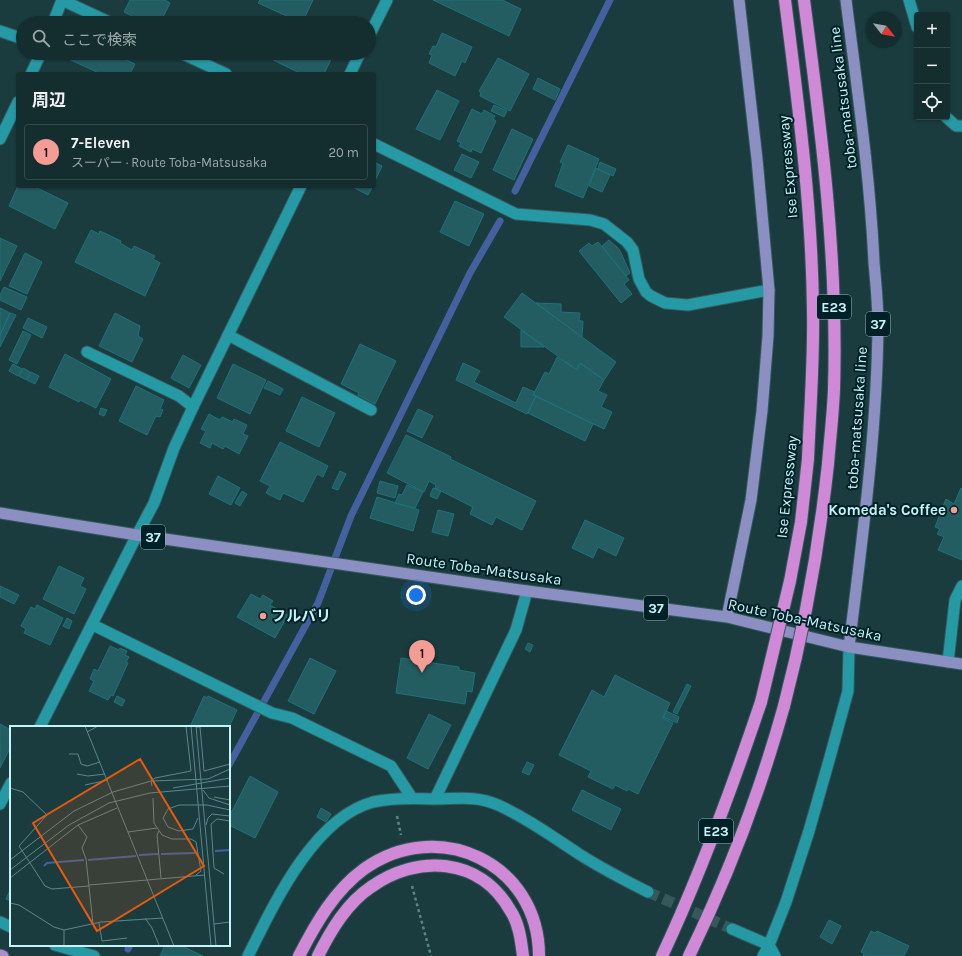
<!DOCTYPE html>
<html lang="ja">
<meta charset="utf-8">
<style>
body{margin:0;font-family:Karla,"Noto Sans JP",sans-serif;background:#21393b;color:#f1f3f6}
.controls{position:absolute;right:12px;top:12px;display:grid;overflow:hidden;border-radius:4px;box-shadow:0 1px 3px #0004}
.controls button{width:36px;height:36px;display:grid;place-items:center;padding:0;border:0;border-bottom:1px solid #33494b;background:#142d2f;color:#f1f3f6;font:20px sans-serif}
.compass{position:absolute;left:866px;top:12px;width:36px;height:36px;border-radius:50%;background:#142d2f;box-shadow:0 1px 3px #0004;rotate:121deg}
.you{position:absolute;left:416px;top:595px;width:14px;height:14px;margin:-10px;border:3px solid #fff;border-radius:50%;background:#1a73e8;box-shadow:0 0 0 6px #1a73e833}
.badge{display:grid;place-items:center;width:26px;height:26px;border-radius:50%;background:#f59c95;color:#111;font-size:13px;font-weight:700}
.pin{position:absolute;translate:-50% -33px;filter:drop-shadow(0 1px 2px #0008)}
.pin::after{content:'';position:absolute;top:21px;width:14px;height:12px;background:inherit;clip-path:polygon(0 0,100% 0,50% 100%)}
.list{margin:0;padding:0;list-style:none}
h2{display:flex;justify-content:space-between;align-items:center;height:52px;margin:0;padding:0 16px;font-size:17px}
h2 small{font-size:13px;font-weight:400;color:#9da8aa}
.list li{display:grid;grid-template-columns:26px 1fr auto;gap:12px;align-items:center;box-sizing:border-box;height:56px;margin:0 8px 8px;padding:0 8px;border:1px solid #33494b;border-radius:4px}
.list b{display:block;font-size:15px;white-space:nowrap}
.list p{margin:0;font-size:13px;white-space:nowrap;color:#9da8aa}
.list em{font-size:13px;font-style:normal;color:#9da8aa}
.icon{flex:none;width:22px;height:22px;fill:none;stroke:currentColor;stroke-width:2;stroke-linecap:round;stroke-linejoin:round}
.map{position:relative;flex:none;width:962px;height:956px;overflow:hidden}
.search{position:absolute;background:#142d2f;box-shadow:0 1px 3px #0004;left:16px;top:16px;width:360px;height:44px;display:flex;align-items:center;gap:10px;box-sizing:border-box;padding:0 14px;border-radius:22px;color:#9da8aa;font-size:15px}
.panel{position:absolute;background:#142d2f;box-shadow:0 1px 3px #0004;left:16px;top:72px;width:360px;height:116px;border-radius:4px}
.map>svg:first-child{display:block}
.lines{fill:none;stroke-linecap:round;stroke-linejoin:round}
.stream{stroke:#44609e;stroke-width:7}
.building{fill:#235c61;stroke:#1d737b}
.minor-tunnel{stroke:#34585b;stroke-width:11;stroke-dasharray:11 5.5;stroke-linecap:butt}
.service-casing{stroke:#33595d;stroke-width:13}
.minor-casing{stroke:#33595d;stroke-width:13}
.tertiary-casing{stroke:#33595d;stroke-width:13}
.primary-casing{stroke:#33595d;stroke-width:13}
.trunk-casing{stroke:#33595d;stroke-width:13}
.motorway-casing{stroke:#33595d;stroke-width:14}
.path{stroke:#5d8488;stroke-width:2.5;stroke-dasharray:3 3;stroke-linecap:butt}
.service{stroke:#2599a4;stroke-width:11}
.minor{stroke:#2599a4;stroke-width:11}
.tertiary{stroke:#2599a4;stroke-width:11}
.primary{stroke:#8c8fc2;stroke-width:11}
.trunk{stroke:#ae8ccc;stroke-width:11}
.motorway{stroke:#d089d6;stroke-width:12}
.motorway-bridge-casing{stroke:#33595d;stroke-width:14;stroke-linecap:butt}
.motorway-bridge{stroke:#d089d6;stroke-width:12}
.poi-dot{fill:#f59c95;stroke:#002226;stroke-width:1.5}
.labels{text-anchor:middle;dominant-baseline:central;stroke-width:4;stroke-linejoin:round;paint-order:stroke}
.shield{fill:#002226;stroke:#89b5ba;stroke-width:1}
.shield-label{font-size:14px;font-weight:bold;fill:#c4f4f9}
.street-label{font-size:15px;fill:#c4f4f9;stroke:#002226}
.poi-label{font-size:15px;font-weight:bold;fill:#c4f4f9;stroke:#002226;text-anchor:end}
.inset-river{fill:none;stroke:#44609e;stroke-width:2}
.inset-road{fill:none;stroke:#5e8689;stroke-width:1}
.view{fill:#e8590c;fill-opacity:0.15;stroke:#e8590c;stroke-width:2}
.inset-edge{fill:none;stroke:#c4f4f9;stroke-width:2}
</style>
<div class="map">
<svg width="962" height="956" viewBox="0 0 962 956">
<rect width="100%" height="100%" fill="#1a3c3f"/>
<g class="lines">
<path class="stream" d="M515,191l95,-191
M229,765l89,-162 33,-87 119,-243 30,-52
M128,949l2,-4"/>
</g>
<path class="building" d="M130,0h35l5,3 -10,20h-14l-22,-11z
M260,0h53l-11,23 -44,-20z
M433,0h69l19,9 -12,27z
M442,33l30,14 -7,16 -3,-2 -7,15 -26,-13 3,-8 -3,-1 4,-8 3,1z
M61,53h50l24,11 -5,10h-29l-41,-19z
M277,53h57l-10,21h-22l-29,-14z
M498,58l31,16 -19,37 -30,-15 1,-3 -2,-2z
M538,78l22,11 -5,11 -22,-11z
M437,90l22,11 -19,39 -24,-11z
M494,105l13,6 -3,6 -13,-6z
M472,109l10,5 2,-4 11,6 -2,3 3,2 -15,32 -9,-4 -1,3 -12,-6 2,-3 -4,-2z
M512,129l21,10 -19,41 -21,-10z
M568,145l31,14 -16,39 -28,-12 8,-23 -3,-1z
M462,154l17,8 -8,16 -17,-8z
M374,162l8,4 -8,17z
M600,162l16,7 -3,7 -15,-7z
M596,168l14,7 -8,17 -13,-6z
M18,186h15l35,17 -13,26 -46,-23z
M351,186h22l-5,9z
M455,201l29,13 -15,32 -29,-14z
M91,230l8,4 1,-3 21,10 -1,2 12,7 2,-4 21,10 -2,3 7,4 -15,33 -70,-34z
M0,238l17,8 -17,35z
M609,240l10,9 3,6 8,18 -4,3 -24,-30z
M598,242l31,38 -5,4 8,10 -11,9 -42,-52 10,-8 3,3z
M25,253l17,9 -15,32 -18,-8z
M4,287l23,10 -6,13 -21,-10v-5z
M522,293l94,69 -12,18 -24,-17 -3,7 -73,-53z
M536,303l25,1v8l19,1 -1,8h4l-1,16z
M0,308l10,5 -10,22z
M10,313l6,2 -16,32v-12z
M115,313l25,13 -2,10 5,3 -11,23 -33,-16z
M28,318l19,9 -5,11 -19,-10z
M521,330l23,17h-23z
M23,331l8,4 -14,29 -8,-4z
M360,344l36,17 -21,43 -17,-9 1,-2 -18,-9z
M65,354l46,25 -15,29 -16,-8 -1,2 -30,-15z
M183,355l18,10 -12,23 -18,-10z
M557,357l20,13 3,-7 24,17 -6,11 9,4 -6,12 11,5 -8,17 -71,-34 12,-23 4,2z
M463,363l17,8 -6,11 42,21 7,-16 12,5 -2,3 3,1 -9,18 -71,-34z
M13,364l9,5 -4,7 -9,-5z
M233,364l33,16 -16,34 -33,-16z
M23,368l7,4 -4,8 -7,-4z
M31,372l8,4 -4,8 -8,-4z
M268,381l15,8 -3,6 -16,-7z
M136,386l28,14 -4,9 3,1 -3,7 -4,-1 -9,19 -28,-14z
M536,396l57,28 -8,17 -57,-28z
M302,397l33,16 -16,34 -33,-16z
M101,408l6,2 -3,6 -5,-2z
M418,409l15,7 -11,22 -15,-7z
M209,414l11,6 2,-3 11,5 1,-3 13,6 -4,9 5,2 -9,18 -14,-8 -2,3 -11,-6 -2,5 -10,-5 6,-12 -5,-2z
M406,435l45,22 -1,2 86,42 -14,29 -26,-13 -4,8 -22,-11 3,-7 -38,-19 1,-3 -7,-4 -5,11 -37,-19z
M280,442l48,24 -5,11 -6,-3 -14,28 -20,-9 -3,7 -14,-7 4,-7 -10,-5z
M340,471l6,3 -8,16 -6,-2z
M218,476l22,12 -9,17 -22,-11z
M380,481l18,5 -3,12 -18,-5z
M407,485l16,7 -8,16 -20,-5 4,-9 3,1z
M433,488l8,3 -4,8 -7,-3z
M961,488l1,1v71l-24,-10 6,-13 -7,-3 3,-5 -5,-2 11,-28 8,5z
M242,491l5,3 -7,12 -5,-3z
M377,497l42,13 -6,21 -43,-13z
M438,510l16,4 -6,22 -16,-4z
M585,520l39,18 -8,18 -18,-9 -5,11 -21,-10z
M59,566l25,12 -4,8 6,3 -12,25 -31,-15z
M0,586l19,9 -5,9 -14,-7z
M251,594l9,5 3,-4 10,6 -3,4 18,10 -13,23 -38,-21z
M37,605l26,13 -13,27 -26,-12 2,-4 -5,-3 10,-19 4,2z
M67,618l5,3 -3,8 -6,-3z
M528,643l5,2 -3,7 -5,-3z
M110,646l9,4 1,-2 7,3 -2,4 4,2 -3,5 2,1 -15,33 -2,-1 -3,5 -19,-9 5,-10 -4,-2 4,-10 4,2z
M310,658l26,13 -22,43 -26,-13z
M401,658l58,9v3l16,3 -3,19 -5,-1 -2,13 -69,-11z
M615,675l55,28 -7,15 10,5 -35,71 -10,-5 -1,2 -12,-6 -2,4 -25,-12 3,-6 -32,-16 33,-65 12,7z
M687,684l4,2 -14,28 -4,-2z
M117,696l8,4 -3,6 -8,-4z
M204,696l3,2 1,-2 29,14 -8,17h-39z
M666,711l13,6 -2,6 -14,-6z
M429,714l22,11 -23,44 -21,-11z
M0,724l11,6v16l-11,22z
M527,762l7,3 -5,10 -7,-3z
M250,776l28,16 -23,46 -26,-13v-8z
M582,790l39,19 -10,21 -39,-20z
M321,808l10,6 -5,8 -9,-5z
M11,888v13l-5,-2z
M829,920l12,6 -9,18 -12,-7z
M871,931l4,2 2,-2 32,15 -5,10h-41l1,-3 -3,-1z
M165,945h15l23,11h-43z"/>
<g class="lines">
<path class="minor-tunnel" d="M648,892l84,37"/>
<defs>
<path id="service" d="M228,335l143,75
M87,352l92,44 14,11"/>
<path id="minor" d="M62,0l49,23
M909,0l8,27
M53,23l9,-23
M0,31l23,8
M369,36l18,-36
M181,53l45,21
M31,74l10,-21
M350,74l10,-21
M946,117l10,9h6
M0,139l18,-37
M374,144l142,70 74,6 14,4 23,18 6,8 6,29 7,13 5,4 14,7 23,2 81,-15
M137,535l17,-32 20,-55 19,-41 108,-221
M93,625l179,88 20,5 99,48 21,32
M948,662l7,-62 7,-14
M435,799l81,-169 11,-39
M0,922l11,5
M732,929l37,16 -6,11
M55,945l39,11
M248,956c25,-50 65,-138 125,-154 19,-4 41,-4 60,-3 24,0 42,-4 65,6 29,13 55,32 81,49 22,14 45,26 69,38
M775,956l-6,-11 17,-43 23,-71 21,-74 18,-66 1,-44"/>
<path id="tertiary" d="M40,727l97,-192
M0,804l11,-21"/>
<path id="primary" d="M846,0c11,88 24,175 28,263 2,21 4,42 4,62 -1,108 -16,215 -29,322
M0,513l137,22 390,56 200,26 122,30 113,17
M727,617l24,-117 11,-89 6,-75 1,-46 -12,-131 -18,-159"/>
<path id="trunk" d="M0,955l3,1"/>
<path id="motorway" d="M785,0c13,103 27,206 28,311 1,49 -3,99 -5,148
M804,0c17,129 34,258 30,389 -1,25 -4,50 -6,75
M299,956c17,-33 35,-65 65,-87 74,-53 175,-6 175,87
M318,956c13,-26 29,-53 53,-69 46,-33 109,-30 139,23 9,13 11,30 13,46
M662,956c39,-83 70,-168 99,-254
M689,956c39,-80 71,-164 95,-250"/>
</defs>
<use href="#service" class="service-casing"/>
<use href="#minor" class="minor-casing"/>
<use href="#tertiary" class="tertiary-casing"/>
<use href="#primary" class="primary-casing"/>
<use href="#trunk" class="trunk-casing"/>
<use href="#motorway" class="motorway-casing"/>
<path class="path" d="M397,816l4,19
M412,886l19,70"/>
<use href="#service" class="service"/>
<use href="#minor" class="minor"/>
<use href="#tertiary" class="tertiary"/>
<use href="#primary" class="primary"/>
<use href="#trunk" class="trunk"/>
<use href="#motorway" class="motorway"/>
<defs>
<path id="motorway-bridge" d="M761,702l29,-121 11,-59 7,-63
M784,706c21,-80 35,-160 44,-242"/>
</defs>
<use href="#motorway-bridge" class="motorway-bridge-casing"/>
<use href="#motorway-bridge" class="motorway-bridge"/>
</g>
<g class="poi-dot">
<circle cx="954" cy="510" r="4"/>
<circle cx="263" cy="616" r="4"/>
</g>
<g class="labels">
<g class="shield">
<rect x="817" y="295" width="34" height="24" rx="3"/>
<rect x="866" y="312" width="24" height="24" rx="3"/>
<rect x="141" y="525" width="24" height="24" rx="3"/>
<rect x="644" y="596" width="24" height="24" rx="3"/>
<rect x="699" y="819" width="34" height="24" rx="3"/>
</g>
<g class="shield-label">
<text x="834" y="307">E23</text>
<text x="878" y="324">37</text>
<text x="153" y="537">37</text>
<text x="656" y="608">37</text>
<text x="716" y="831">E23</text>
</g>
<g class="street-label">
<text transform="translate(843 98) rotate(-97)">toba-matsusaka line</text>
<text transform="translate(788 167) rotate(-95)">Ise Expressway</text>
<text transform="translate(857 418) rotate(-86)">toba-matsusaka line</text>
<text transform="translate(787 487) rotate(-84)">Ise Expressway</text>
<text transform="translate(484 569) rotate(8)">Route Toba-Matsusaka</text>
<text transform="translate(805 620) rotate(12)">Route Toba-Matsusaka</text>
</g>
<g class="poi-label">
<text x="946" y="510">Komeda's Coffee</text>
<text x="271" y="616" text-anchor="start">フルバリ</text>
</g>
</g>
<g transform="translate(10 726)">
<rect width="220" height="220" fill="#1a3c3f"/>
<path class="inset-river" d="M205,125l15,-1M151,128l34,-1M129,129l19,-1M78,134l48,-4M34,140l3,-3 37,-3"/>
<path class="inset-road" d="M75,0l89,220M181,0l20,220M186,0l20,220M186,1h4l4,44 26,-7M77,6l11,-6M59,28h9l3,10 6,2 13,-4M67,48l11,2 17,-2M75,59l23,-5M142,60l-1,-5 57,-2 22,-10M0,62l13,4 24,23 -28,31 26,40 7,3 37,-3M163,62l57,-10M193,64l6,8 21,7M103,66l38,-11 4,-3 36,-7 -5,-45M204,71l16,3M143,72l1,25 8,12 10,4h19l5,3 5,29 -5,4M188,92l-5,11 -14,2 -11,-4 -5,-9 5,-9 11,-4h28l23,5M68,99l9,12 -5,11 4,11 7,65M196,99l2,-7 4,-4 18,2M149,105l-2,4 4,43M118,106l29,-4M0,134l64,-49 39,-19M0,144l59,-45 40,-22 41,-10 80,-7M214,148l-10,-6 -3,-44 6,-5 13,2M0,152l68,-53 39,-17M79,159l116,-10M0,177l9,2 35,22 10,3 37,-8 62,-4M135,192l7,10 7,17M89,197l3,18 25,-3M204,198l16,-2M54,204v16"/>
<path class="view" d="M130,33l64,107 -107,65 -64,-108z"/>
<rect width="220" height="220" class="inset-edge"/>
</g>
</svg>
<div class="controls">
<button>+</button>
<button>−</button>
<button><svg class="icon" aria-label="locate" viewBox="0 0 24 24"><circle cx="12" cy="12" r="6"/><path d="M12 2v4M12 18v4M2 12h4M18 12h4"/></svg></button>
</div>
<svg class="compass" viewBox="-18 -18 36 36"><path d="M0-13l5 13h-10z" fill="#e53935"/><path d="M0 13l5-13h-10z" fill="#9da8aa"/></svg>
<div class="you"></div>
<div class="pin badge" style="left:422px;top:673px">1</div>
<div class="search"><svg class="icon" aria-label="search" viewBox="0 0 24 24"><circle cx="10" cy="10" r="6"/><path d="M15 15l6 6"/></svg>ここで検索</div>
<section class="panel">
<h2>周辺<small></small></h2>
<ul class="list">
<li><span class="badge">1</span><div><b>7-Eleven</b><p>スーパー · Route Toba-Matsusaka</p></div><em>20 m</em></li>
</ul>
</section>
</div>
